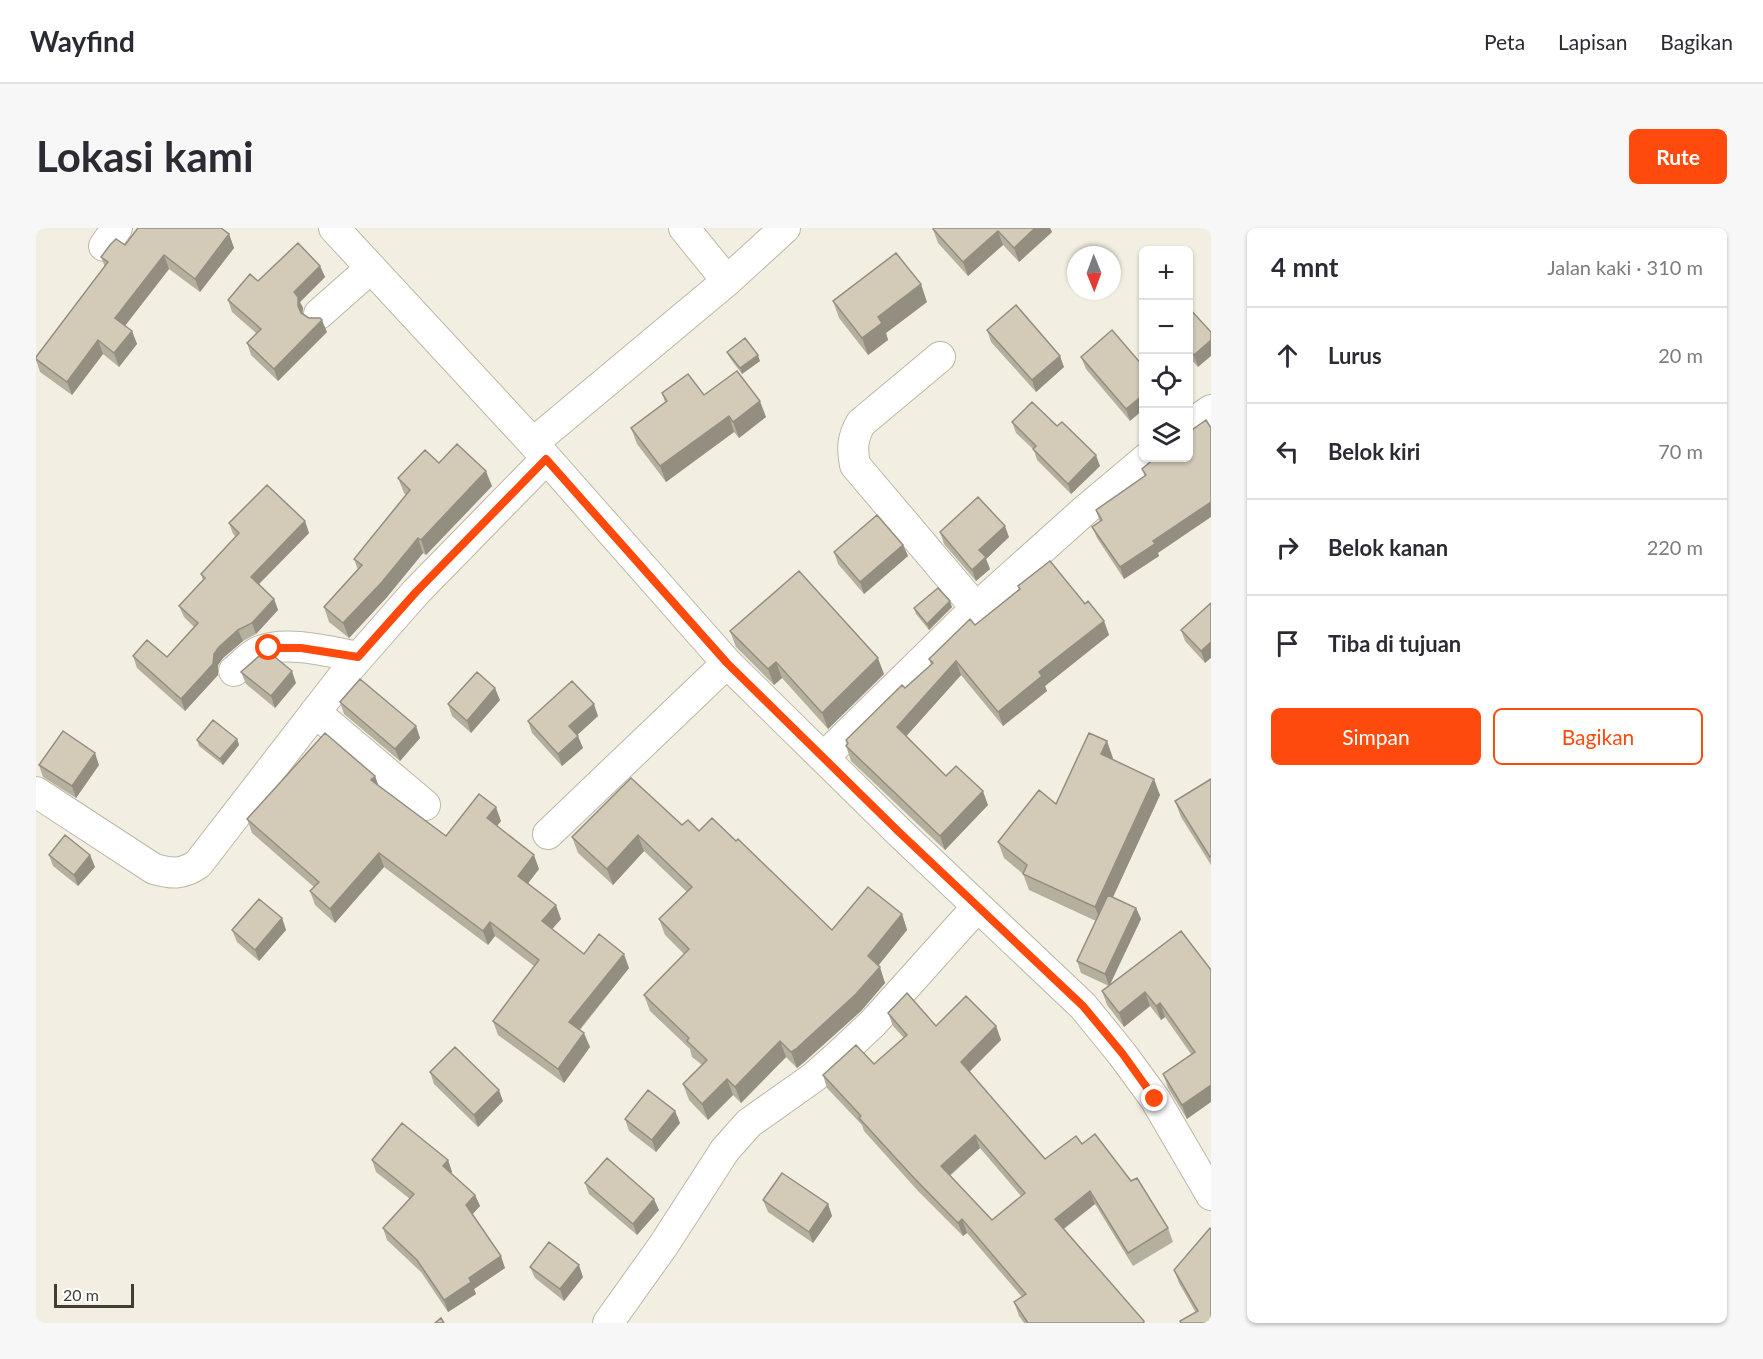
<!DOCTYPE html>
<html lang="id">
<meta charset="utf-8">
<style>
body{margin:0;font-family:Lato,sans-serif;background:#f7f7f7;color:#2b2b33}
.controls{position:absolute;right:18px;top:18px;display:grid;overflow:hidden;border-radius:9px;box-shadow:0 2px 4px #0004}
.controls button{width:54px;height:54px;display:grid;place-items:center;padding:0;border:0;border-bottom:2px solid #e1e1e2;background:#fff;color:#2b2b33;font:30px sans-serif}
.compass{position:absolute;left:1031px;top:18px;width:54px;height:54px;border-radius:50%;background:#fff;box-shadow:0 2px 4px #0004;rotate:179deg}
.scale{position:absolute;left:18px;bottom:15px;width:80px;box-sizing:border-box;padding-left:6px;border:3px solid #433e33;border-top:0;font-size:16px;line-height:21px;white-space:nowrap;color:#433e33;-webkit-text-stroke:4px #fff;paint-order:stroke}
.stop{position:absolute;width:18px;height:18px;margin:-14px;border:4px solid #fe4b0d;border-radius:50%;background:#fff}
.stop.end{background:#fe4b0d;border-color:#fff;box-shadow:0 2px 6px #0008}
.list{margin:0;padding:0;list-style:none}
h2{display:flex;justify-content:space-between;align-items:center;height:78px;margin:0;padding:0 24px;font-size:26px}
h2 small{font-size:20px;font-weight:400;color:#7c7c81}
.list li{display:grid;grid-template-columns:39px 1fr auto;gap:18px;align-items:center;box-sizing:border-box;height:96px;padding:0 24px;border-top:2px solid #e1e1e2}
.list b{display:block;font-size:22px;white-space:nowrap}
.list em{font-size:20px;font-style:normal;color:#7c7c81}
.actions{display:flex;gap:12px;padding:18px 24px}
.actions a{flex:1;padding:14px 0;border:2px solid #fe4b0d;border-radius:9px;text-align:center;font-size:21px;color:#fe4b0d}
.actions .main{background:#fe4b0d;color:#fff}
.icon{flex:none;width:33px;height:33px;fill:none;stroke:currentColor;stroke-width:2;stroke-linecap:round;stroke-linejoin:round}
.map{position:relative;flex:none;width:1175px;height:1095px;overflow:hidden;border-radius:9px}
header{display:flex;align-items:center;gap:36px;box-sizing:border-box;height:84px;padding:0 30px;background:#fff;border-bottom:2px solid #e1e1e2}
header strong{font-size:28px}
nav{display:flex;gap:33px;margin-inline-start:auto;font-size:21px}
.intro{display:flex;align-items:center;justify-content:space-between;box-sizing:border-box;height:144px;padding:0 36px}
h1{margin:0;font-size:42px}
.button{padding:15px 27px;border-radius:9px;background:#fe4b0d;color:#fff;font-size:21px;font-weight:700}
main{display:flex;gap:36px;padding:0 36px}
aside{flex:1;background:#fff;border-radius:9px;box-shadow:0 2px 4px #0004}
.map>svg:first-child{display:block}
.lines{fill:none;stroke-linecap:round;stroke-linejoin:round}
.minor-casing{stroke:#bdb7a5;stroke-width:32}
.minor{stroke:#fff;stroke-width:30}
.wall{fill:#b5af9e;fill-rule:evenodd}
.shaded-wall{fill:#948e81}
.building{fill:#d3cbb8;stroke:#948e81;stroke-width:1.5;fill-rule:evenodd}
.route{stroke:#fe4b0d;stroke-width:8}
</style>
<header>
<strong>Wayfind</strong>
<nav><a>Peta</a><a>Lapisan</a><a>Bagikan</a></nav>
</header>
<div class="intro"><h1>Lokasi kami</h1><a class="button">Rute</a></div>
<main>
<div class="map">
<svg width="1175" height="1095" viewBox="0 0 1175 1095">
<rect width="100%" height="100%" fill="#f2efe2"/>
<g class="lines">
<defs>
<path id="minor" d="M298,0l199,215 194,220 172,169 184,174 39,48 33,45 56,96
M648,0l43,53
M68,18l13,-18
M283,86l52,-46
M904,129l-79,66c-9,15 -9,26 -6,42l121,143
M1152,198l23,-16
M497,215l194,-162 58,-53
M198,443c8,-6 16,-16 26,-20 27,-11 70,1 98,6
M279,484l110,93
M788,529l152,-149 108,-97 63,-53
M0,564l118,77c18,5 28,6 44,-5l153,-198 65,-74 130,-133
M512,606l179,-171
M572,1095l55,-77 62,-96 24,-27 65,-46 26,-23 33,-31 104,-116"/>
</defs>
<use href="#minor" class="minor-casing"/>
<use href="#minor" class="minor"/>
</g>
<path class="wall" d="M898,0h116l2,4 -33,30 -16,-17 -35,31 -30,-33 -5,-14z
M193,6l5,14 -34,44 -31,-23 -44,57 7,5 5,13 -18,23 -16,-13 -31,41 -32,-23 -4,-12v-3l69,-90 -4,-10 24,-12z
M284,38l5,11 -25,25 3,6 -1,6 25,18 -49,49 -27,-26 -4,-12 10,-9 -25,-22 -4,-12 30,-19z
M797,73l94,1 -41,31 2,7 -20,15 -29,-37z
M1152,79l10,60 -10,-11z
M951,102l77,37 -28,25 -45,-50z
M1076,102l18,91 -44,-52 -5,-12z
M691,124l33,9 -18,13 -12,-16z
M626,165l42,2 62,22 -27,21 -5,-6 -68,50 -29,-38 -6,-16 34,-26z
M976,194l45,4 43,40 -29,28 -34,-34 -3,-10 -18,-17z
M1118,231l4,94 1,3 -35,23 -27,-41 -5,-11 8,-5 -4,-12 49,-33 -3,-8z
M403,235l53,23 -66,69 -3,-2 -36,44 -38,41 -20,-16 -5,-15 34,-37 -4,-11 52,-64 -2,-2 -6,-15z
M269,293l4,12 -50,51 15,15 4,11 -22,24 -13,7 -20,17 -5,7v10l-33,36 -48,-43 -4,-12 34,1 27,-30 -10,-10 -5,-11 24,-26 -2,-6 35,-37 -3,-3 -4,-11z
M904,304l69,5 -23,22 4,10 -14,12 -32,-37z
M867,317l5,11 -44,38 -26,-30 -4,-12z
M982,358l67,18 19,17 5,14 -64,51 2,5 -44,35 -42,-51 -55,61 40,40 42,29 -43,45 -94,-89 -5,-15 1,-1 -1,-5 85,-75 -2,-6 46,-34 44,-36z
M1175,375l-6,60 -20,-22 -4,-11z
M916,379l-23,23 -13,-16 -2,-6z
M694,403l154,43 -56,55 -46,-51 -8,7 -38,-38z
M205,444l55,11 -21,25 -29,-24z
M464,472l-29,33 -19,-17 -4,-12z
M304,474l76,24 4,12 -20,23 -56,-47z
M562,488l-21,19 6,13 -21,18 -30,-33 -4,-12z
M201,511l2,6 -16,20 -24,-19 -2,-6z
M1077,530l-1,1 48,36 -47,102 23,11 5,11 -31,66 101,-15 -24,149 -19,-31 -5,-14 28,-20 -26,-37 -4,3 -11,-14 -26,21 -17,-22 -5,-14 7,-5 -28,-13 -4,-12 19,-40 -67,-31 -6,-16 -19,-16 -6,-16 58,-38z
M3,537h60l-23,33 -33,-21z
M339,548l3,9 68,51 55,-15 -4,5 42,43 -11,14 33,36 -9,10 32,25 45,14 -49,62 10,17 -26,36 -66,-48 -5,-14 41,-55 -39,-30 -7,9 -104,-78 -49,56 -20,-18 -5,-14 4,-4 -62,-54 -5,-14z
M1175,551v86l-30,-48 -6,-16z
M646,597l54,16 96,89 70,-16 5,16 -29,36 7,17 -24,28 -58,52 -6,5 -11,-11 -45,46 -8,-8 -25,25 -19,-20 -6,-16 19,-19 -10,-8 -2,-8 -40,-38 -6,-16 40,-41 -19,-19 -6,-16 28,-27 -43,-41 -31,34 -35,-32 -6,-16z
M13,627h41l5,12 -17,19 -25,-20z
M246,690l4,12 -27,31 -22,-19 -5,-12z
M852,785l48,13h60l5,14 -32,32 76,87 37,-15 49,37 37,47 5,14 -40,24 -38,-62 -31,25 80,92 1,2h-121l-5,-7 -5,-14 8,-5 -55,-64 -4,3 -45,-45 -54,-60 -2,-6 -35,-37 -4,-13 51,-11 30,-26 -11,-12zM944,920l41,48 -29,24 -42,-44z
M394,844l73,29 -25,26 -44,-43z
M639,883l5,12 -24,29 -27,-21 -4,-12z
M336,932h76l4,12 -1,1 24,22 5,11 -8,8 33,54 -31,21 2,5 -28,18 -27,-40 -34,-32 -4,-12 27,-29 -34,-27z
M549,955l74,27 -22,25 -48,-41z
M727,972l65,4 4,12 -19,27 -45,-31z
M494,1039l53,10 -19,24 -29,-23z
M1138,1042l37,53 -15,-10 -17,-30z"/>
<path class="shaded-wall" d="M999,0h15l2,4 -33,30 -5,-14z
M962,3l5,14 -35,31 -5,-14z
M193,6l5,14 -34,44 -5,-13z
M128,27l5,14 -49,63 -5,-14z
M284,38l5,11 -25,25 3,6 -1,10 -8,-26z
M885,56l6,18 -41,31 2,7 -20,15 -6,-17 16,-21z
M286,92l5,12 -49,49 -4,-12z
M96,103l5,13 -18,23 -5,-14z
M62,112l5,14 -31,41 -5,-13z
M1175,112v16l-13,11 -4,-12z
M722,127l2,6 -18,13 -2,-6z
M1024,128l4,11 -28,25 -4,-12z
M1107,167v15l-13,11 -4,-12z
M724,173l6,16 -27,21 -6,-16z
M693,188l5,16 -68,50 -6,-16z
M1060,227l4,11 -29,28 -3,-10z
M450,243l6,15 -66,69 -5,-15z
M1175,274v15l-53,36 1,3 -35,23 -4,-12 33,-26z
M269,293l4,12 -54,55 -4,-11z
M969,298l4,11 -23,22 4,10 -14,12 -4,-11 7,-20z
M382,310l5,15 -36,44 -38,41 -6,-15z
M867,317l5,11 -44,38 -4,-12z
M238,371l4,11 -22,24 -4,-11z
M914,373l2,6 -23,23 -2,-6z
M1068,393l5,14 -64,51 2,5 -44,35 -5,-14 41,-40z
M202,402l5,11 -20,17 -5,7v10l-33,36 -4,-12 38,-52z
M1175,414v16l-6,5 -4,-12z
M842,430l6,16 -56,55 -6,-16z
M920,433l5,14 -59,66 -5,-14z
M740,434l6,16 -8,7 -6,-16z
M256,443l4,12 -21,25 -4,-12z
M459,460l5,12 -29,33 -4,-12z
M558,476l4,12 -24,22 -5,-12z
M380,498l4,12 -20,23 -5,-12z
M542,508l5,12 -21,18 -4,-12z
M201,511l2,6 -16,20 -3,-6z
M1071,513l6,17 -6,13 -6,-17z
M59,525l4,12 -23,33 -4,-12z
M339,548l5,14 -9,-10z
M1118,551l6,16 -59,128 -6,-16z
M947,563l5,14 -43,45 -5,-14z
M460,579l5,14 -9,11 -5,-14z
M602,607l6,16 -31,34 -6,-16z
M343,625l5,14 -49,56 -5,-14z
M54,627l5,12 -17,19 -4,-11z
M498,627l5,14 -16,21 -5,-14z
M520,677l5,14 -14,16 -5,-14z
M1100,680l5,11 -32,67 -4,-12z
M866,686l5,16 -34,42 -5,-16z
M246,690l4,12 -27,31 -4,-11z
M454,694l5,14 -7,9 -5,-14z
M588,726l5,14 -55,68 -5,-14z
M844,739l5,16 -24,28 -58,52 -6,5 -6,-16z
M1109,764l5,14 -26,21 -5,-14z
M1124,775l5,14 -4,3 -5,-14z
M960,798l5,14 -35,35 -5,-13z
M548,805l6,14 -26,36 -6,-14z
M744,813l6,16 -45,46 -6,-16z
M691,851l6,16 -25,25 -6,-16z
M1175,857v17l-24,17 -5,-14z
M463,862l4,11 -25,26 -4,-12z
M639,883l5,12 -24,29 -4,-12z
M939,907l5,13 -35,31 -4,-13z
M412,932l4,12 -4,5 -5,-11z
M1054,963l5,13 -36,28 -4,-13z
M439,967l5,11 -10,11 -4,-12z
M618,971l5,11 -22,25 -4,-11z
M792,976l4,12 -19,27 -4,-11z
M926,991l5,14 -4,3 -5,-13z
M465,1028l4,12 -31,21 2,5 -28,18 -4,-12 25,-22z
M543,1037l4,12 -19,24 -4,-12z"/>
<path class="building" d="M102,0h83l8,6 -34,45 -31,-24 -49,63 17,13 -18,22 -16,-13 -31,42 -31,-23v-2l72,-95 -7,-5 9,-12 6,-6 9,6z
M898,0h101l-21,20 -16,-17 -35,31 -30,-33z
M262,15l22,23 -26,26 4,5v9l3,7 8,5h11l2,2 -48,49 -27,-26 14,-14 -33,-29 22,-26 8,7z
M860,25l25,31 -43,33 4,6 -20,15 -29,-37z
M980,77l44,51 -28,24 -45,-50z
M1152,79l23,25v8l-17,15 -6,-5z
M1076,102l31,36v29l-17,14 -45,-52z
M709,110l13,17 -18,13 -13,-16z
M701,143l23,30 -27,21 -4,-6 -69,50 -29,-38 36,-27 -5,-8 26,-19 16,21z
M996,174l25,24 5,-4 34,33 -28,29 -35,-35 3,-3 -24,-24z
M1170,192l5,8v74l-58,39 2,3 -35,23 -28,-40 10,-7 -6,-10 50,-35 -4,-6 13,-11h33v-28l5,-1z
M421,216l29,27 -65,69 -3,-2 -36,44 -39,41 -19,-16 38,-42 -8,-6 56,-69 -12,-12 27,-28 14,13z
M231,257l38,36 -54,56 23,22 -22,24 -14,7 -19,17 -5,7 -1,10 -32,35 -48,-43 14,-16 20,17 31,-34 -19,-17 26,-28 -4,-4 38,-41 -10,-10z
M942,269l27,29 -26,24 7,7 -14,13 -32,-38z
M841,287l26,30 -43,37 -26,-30z
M1014,333l35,43 3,-3 16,20 -65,51 3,4 -44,36 -42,-51 -59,66 49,49 10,-10 27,25 -43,45 -94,-90 2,-3 -2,-3 56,-55 3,3 28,-25 -4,-4 41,-40 5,6 45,-36 -2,-3z
M763,343l79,87 -56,55 -46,-51 -8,7 -38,-38z
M902,360l12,13 -23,23 -13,-16z
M1175,375v39l-10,9 -20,-21z
M234,425l22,18 -21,25 -30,-24 17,-15z
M441,444l18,16 -28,33 -19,-17z
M324,451l56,47 -21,23 -55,-47z
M536,453l22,23 -25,22 9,10 -20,18 -30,-33z
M177,492l24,19 -17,20 -23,-19z
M27,503l32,22 -23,33 -33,-21z
M289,505l50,43 -4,4 75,56 33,-42 17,13 -9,11 47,37 -16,21 38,29 -14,16 42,33 15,-20 25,20 -55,68 15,11 -26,36 -65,-48 46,-61 -49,-38 -7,9 -104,-78 -49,56 -20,-18 9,-9 -72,-63z
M1053,505l18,8 -6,13 53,25 -59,128 -72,-33 4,-9 -29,-23 41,-52 17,14z
M595,550l51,47 6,-5 11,11 13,-13 24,23 2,-2 94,91 36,-43 34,27 -34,42 12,11 -25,28 -58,53 -6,4 -11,-11 -45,46 -8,-8 -25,25 -19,-20 24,-24 -20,-19 2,-3 -45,-43 45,-46 -30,-30 33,-32 -54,-52 -31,34 -35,-32z
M1175,551v77l-1,1 -35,-56z
M29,607l25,20 -16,20 -25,-20z
M1072,667l28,13 -31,66 -28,-13z
M223,671l23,19 -27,32 -23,-20z
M1145,703l30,39v115l-29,20 -19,-31 32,-22 -35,-49 -4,3 -11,-14 -26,21 -17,-22z
M871,765l29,33 30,-30 30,30 -35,36 84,97 31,-23 6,8 13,-10 36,47 6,-3 31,50 -40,25 -38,-62 -35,28 89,102 -1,2h-115l-14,-21 12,-8 -64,-75 -4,4 -44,-45 -55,-60 2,-2 -38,-41 33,-30 18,19 33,-29 -19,-22zM939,907l50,58 -33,27 -51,-54z
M419,819l44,43 -25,25 -44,-43z
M612,862l27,21 -23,29 -27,-21z
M366,895l46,37 -5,6 32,29 -9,10 35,51 -32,22 2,4 -27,18 -27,-40 -34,-32 31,-34 -42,-34z
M571,930l47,41 -21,25 -48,-41z
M746,945l46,31 -19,28 -46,-32z
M1174,1000l1,2v93h-30l-1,-2 18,-10 -24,-41z
M513,1014l30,23 -19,24 -30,-22z
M405,1090l3,5h-9z"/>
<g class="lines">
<path class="route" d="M233,420h32l57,9 58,-65 130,-133 181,204 172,169 184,174 39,47 33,46"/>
</g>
</svg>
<div class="controls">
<button>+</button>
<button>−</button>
<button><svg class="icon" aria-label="locate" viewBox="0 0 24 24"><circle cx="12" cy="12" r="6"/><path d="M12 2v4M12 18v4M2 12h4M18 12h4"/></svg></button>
<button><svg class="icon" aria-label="layers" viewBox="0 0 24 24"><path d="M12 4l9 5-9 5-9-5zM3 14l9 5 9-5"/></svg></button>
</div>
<svg class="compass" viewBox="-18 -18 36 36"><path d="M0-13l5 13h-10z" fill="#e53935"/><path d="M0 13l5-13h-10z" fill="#7c7c81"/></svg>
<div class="scale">20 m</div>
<div class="stop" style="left:233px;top:420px"></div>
<div class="stop end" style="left:1119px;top:871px"></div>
</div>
<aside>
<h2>4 mnt<small>Jalan kaki · 310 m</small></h2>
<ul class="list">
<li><svg class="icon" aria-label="ahead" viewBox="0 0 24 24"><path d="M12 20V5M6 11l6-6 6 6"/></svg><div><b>Lurus</b></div><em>20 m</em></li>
<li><svg class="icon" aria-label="left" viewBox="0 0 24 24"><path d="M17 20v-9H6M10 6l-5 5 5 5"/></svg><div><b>Belok kiri</b></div><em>70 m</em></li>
<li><svg class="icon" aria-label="right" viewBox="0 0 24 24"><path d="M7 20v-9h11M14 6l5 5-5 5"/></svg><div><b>Belok kanan</b></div><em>220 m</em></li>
<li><svg class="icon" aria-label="arrive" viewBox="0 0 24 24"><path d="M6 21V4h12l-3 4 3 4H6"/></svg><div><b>Tiba di tujuan</b></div></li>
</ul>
<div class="actions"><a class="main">Simpan</a><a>Bagikan</a></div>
</aside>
</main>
